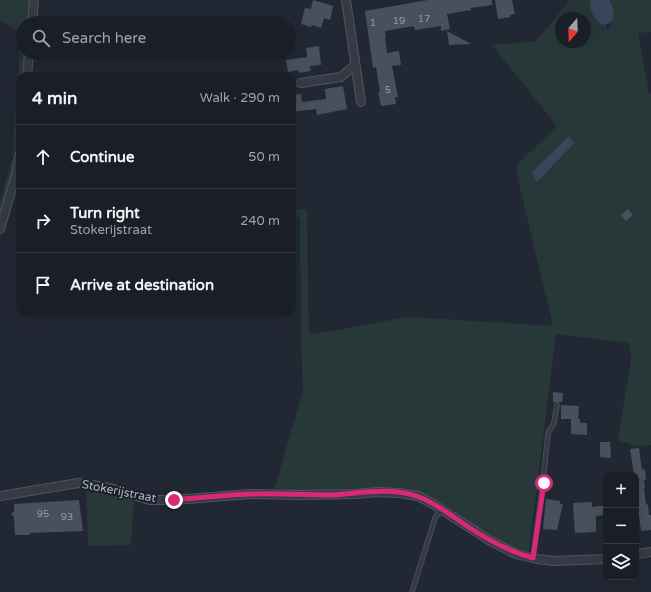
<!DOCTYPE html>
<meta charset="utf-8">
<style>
body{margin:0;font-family:"Varela Round",sans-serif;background:#23272e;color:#f1f3f6}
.controls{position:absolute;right:12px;bottom:12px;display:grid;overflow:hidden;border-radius:8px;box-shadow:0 4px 16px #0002}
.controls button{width:36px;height:36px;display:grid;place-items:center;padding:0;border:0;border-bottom:1px solid #383c43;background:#1a1e26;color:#f1f3f6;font:20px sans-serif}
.compass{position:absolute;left:555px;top:12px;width:36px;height:36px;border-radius:50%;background:#1a1e26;box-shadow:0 4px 16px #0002;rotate:199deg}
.stop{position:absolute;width:12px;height:12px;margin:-9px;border:3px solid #db2777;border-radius:50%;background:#fff}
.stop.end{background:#db2777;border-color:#fff;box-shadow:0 1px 4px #0008}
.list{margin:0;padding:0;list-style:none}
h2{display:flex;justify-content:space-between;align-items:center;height:52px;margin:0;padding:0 16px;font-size:17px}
h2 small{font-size:13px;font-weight:400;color:#9fa2a7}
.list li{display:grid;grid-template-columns:26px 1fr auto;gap:12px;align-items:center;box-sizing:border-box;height:64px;padding:0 16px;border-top:1px solid #383c43}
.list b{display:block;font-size:15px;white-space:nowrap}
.list p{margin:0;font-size:13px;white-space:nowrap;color:#9fa2a7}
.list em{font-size:13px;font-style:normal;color:#9fa2a7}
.icon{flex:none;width:22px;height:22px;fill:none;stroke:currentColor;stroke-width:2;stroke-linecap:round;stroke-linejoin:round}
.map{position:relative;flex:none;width:651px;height:592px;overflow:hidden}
.search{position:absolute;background:#1a1e26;box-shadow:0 4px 16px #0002;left:16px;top:16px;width:280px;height:44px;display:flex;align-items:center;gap:10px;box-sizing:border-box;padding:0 14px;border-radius:22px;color:#9fa2a7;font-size:15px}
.panel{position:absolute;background:#1a1e26;box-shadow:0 4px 16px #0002;left:16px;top:72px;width:280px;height:244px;border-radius:12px}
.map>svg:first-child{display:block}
.green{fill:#283738;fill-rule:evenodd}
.water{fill:#39455b}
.building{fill:#484f5d}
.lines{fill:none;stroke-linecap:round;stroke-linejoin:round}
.service-casing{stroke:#4f555f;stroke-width:5.5}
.minor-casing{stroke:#4f555f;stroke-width:10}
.service{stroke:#353a44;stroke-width:4}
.minor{stroke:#353a44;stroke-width:8}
.route{stroke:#db2777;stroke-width:5}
.labels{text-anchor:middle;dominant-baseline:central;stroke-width:4;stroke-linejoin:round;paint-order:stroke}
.number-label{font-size:10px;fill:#959ca8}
.street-label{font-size:12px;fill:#afb5c1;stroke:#1a1f29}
</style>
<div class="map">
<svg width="651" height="592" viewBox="0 0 651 592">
<rect width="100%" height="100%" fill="#222833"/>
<path class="green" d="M0,0h31l-2,23h-6v30h4l-2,23h-5v65l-3,18 -17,61v-18l12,-43 8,-111v-7l-2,-9 -18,-12z
M570,0h20v2c2,11 4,21 16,23l1,5 3,-1c-1,-12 8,-17 -1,-29h42v32l-13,1 11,60h2v352l-15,1 -18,-6 12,-75 1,-9 -2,-13 -73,-9 -27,218c-39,-6 -64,-37 -97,-54 -22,-12 -57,-9 -81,-8 -26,0 -51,0 -77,1l29,-100 -2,-54 -1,-120h-8v-7l15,-1 2,126 99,-18 145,9 -37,-155 2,-7 39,-38 -65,-81 44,-4zM561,18h24v24h-24z
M86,489l31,5 17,7 -3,44 -43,1z"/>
<path class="water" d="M590,0h19c6,8 8,23 -5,25 -10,-4 -15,-15 -14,-25z
M569,136l5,7 -37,39 -5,-10z"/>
<path class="building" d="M313,0l20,6 -3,14 -6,-2 -3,10 -9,-3 -1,2 -10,-3 4,-16 6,1z
M428,0h64v5l-22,3 1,2 -24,4 3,15 -9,2v-5l-26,4 -1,-4 -29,5 1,6h-1l2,16 12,-2 2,14 -9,1 6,31h-3l1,7 -15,2 -3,-14h2l-4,-25 -3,1 -8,-57z
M495,0h17l3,14 -5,1v2l-12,2z
M447,31l24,13 -22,1z
M319,46l2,19 -11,1 1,5 -12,2 -1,-3 -10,2 -2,-12 21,-3 -1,-9z
M343,86l4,23 -30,6 -1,-6 -24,3v-17l9,-1 1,8 24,-3 -1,-10z
M628,209l5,6 -7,6 -5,-6z
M553,392l10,1 -1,9h-9z
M561,405l18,1 -1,13h2v4h7v12l-16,-1v-15h-10z
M600,442h10l1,16 -11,-1z
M639,448l3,22 3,-1 1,11h-2l1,8h-1l2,17 2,-1 1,11h2v15l-10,1 -5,-40v-16h-2l-4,-26z
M546,499l14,2v3h3l-6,26 -14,-1z
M79,500l4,31 -53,2v2h-15l-1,-18 -3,-3 3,-3v-7z
M592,502v5l14,-2v10l-10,1v16l-21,1 -2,-30z"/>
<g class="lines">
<defs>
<path id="service" d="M292,85l9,-2
M533,558l10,-75 5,-50 6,-10 3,-18
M412,592l23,-74 6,-9"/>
<path id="minor" d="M346,0l15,102
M32,23l2,-23
M27,76l2,-23
M301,83l40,-6 14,-12
M0,229l16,-55 4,-20
M0,496l78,-13 28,4 44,13h24l77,-6 47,1 57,-1 23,-2 21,1 19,3 15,8 56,36 27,14 21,5 17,2 52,-2
M636,554l15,-2"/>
</defs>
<use href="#service" class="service-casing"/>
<use href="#minor" class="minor-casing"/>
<use href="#service" class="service"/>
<use href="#minor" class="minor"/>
</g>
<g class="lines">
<path class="route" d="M174,500c25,-2 51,-5 76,-6 26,-1 52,1 79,1 29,-1 62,-9 90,2 19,7 35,21 51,31 20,13 41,24 63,30l11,-75"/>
</g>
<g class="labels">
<g class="number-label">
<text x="424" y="19">17</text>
<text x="399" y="21">19</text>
<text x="373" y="23">1</text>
<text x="388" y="90">5</text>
<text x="43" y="514">95</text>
<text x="67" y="517">93</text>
</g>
<g class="street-label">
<text transform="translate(119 491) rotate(11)">Stokerijstraat</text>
</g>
</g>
</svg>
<div class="controls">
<button>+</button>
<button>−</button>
<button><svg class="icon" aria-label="layers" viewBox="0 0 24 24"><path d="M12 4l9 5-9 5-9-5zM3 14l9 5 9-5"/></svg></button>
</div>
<svg class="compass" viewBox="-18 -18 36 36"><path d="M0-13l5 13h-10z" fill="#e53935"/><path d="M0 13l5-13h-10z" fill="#9fa2a7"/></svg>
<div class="stop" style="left:544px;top:483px"></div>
<div class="stop end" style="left:174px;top:500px"></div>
<div class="search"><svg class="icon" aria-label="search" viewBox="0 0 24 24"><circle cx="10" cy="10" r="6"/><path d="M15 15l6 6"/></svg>Search here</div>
<section class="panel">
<h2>4 min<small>Walk · 290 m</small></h2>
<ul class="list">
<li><svg class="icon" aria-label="ahead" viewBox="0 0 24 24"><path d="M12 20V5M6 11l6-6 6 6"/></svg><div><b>Continue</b></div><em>50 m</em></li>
<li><svg class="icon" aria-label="right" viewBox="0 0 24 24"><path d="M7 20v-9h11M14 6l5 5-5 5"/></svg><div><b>Turn right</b><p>Stokerijstraat</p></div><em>240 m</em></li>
<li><svg class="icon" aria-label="arrive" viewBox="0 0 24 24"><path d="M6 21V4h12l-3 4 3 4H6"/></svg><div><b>Arrive at destination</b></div></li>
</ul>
</section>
</div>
